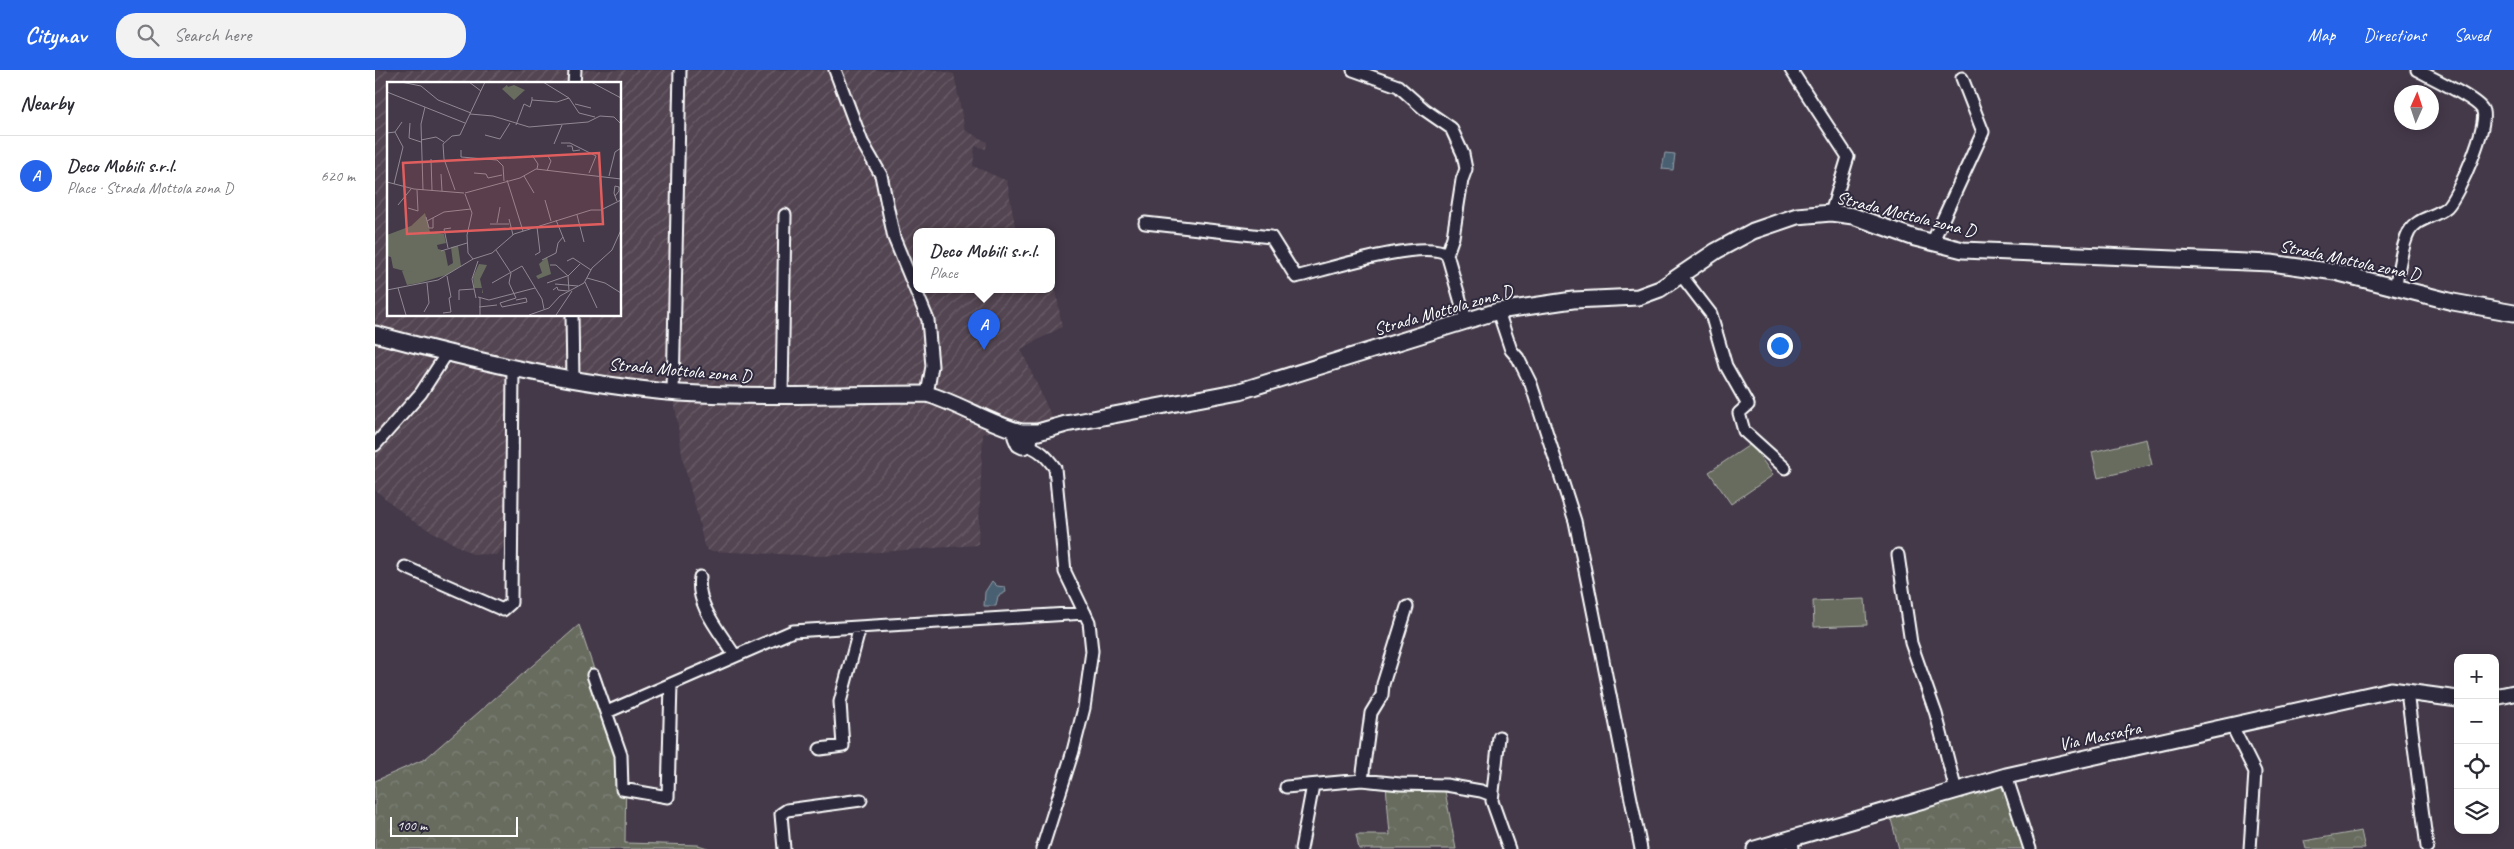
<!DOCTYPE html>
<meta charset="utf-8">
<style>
body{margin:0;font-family:Caveat,sans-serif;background:#f2f2f3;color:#2b2b33}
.controls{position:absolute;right:15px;bottom:15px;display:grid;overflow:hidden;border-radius:10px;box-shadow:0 2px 12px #0003}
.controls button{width:45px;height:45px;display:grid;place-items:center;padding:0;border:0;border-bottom:1px solid #e1e1e2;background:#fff;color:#2b2b33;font:25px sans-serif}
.compass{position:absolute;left:2019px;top:15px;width:45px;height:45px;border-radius:50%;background:#fff;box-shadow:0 2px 12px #0003;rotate:3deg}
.scale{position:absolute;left:15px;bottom:12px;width:128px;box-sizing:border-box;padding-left:5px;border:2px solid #fff;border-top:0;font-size:14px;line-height:18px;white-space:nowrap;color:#fff;-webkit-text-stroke:4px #2f2a3d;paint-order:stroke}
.you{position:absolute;left:1404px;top:275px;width:18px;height:18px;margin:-12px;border:4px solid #fff;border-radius:50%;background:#1a73e8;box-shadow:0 0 0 8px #1a73e833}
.badge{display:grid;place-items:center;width:32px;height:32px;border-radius:50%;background:#2563eb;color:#fff;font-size:16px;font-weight:700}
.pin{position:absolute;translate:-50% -41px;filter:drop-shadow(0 1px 2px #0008)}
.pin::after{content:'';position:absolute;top:26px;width:18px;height:15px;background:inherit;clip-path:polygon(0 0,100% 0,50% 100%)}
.popup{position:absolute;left:538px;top:158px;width:142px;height:65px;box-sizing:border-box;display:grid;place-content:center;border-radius:10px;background:#fff;filter:drop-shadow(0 1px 4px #0005);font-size:16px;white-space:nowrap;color:#7c7c81}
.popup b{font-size:19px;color:#2b2b33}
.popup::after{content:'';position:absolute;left:50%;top:100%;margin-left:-10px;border:10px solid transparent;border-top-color:#fff}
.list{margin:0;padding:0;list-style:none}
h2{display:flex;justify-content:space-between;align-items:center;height:65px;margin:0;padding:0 20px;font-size:21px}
h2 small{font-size:16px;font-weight:400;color:#7c7c81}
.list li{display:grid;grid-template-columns:32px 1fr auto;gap:15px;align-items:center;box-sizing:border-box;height:80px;padding:0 20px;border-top:1px solid #e1e1e2}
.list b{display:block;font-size:19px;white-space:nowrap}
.list p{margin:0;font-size:16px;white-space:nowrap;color:#7c7c81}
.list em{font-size:16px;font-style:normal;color:#7c7c81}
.icon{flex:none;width:28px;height:28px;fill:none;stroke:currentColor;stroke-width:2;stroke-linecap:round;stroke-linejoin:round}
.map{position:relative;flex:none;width:2139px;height:779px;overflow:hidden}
header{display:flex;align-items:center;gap:30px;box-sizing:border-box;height:70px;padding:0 25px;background:#2563eb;color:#fff}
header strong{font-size:24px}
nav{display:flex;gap:28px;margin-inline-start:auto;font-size:18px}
.search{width:350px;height:45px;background:#f2f2f3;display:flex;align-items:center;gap:12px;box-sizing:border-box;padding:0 18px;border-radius:20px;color:#7c7c81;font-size:19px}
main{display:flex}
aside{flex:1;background:#fff}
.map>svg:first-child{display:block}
.industrial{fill:url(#industrial-furrows);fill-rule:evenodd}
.forest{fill:url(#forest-crowns);stroke:#b3b6af}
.pitch{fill:#676c5f;stroke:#b3b6af}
.water{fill:#496172;stroke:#92a0aa}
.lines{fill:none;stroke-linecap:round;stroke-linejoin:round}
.minor-casing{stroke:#fff;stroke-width:15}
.major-casing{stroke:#fff;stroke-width:19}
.minor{stroke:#2f2a3d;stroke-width:11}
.major{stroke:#2f2a3d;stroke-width:15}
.labels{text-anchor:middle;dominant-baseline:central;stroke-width:4;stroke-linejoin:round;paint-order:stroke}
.street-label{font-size:18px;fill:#fff;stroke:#2f2a3d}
.inset-road{fill:none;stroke:#8f8892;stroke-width:1}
.view{fill:#e05e5e;fill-opacity:0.15;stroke:#e05e5e;stroke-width:2.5}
.inset-edge{fill:none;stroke:#fff;stroke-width:2.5}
</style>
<header>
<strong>Citynav</strong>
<div class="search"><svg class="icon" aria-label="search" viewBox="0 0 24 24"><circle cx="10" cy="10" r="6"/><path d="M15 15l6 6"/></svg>Search here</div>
<nav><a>Map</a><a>Directions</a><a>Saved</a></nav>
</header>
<main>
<aside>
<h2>Nearby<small></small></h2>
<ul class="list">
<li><span class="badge">A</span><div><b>Deco Mobili s.r.l.</b><p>Place · Strada Mottola zona D</p></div><em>620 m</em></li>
</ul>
</aside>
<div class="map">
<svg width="2139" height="779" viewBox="0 0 2139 779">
<defs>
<pattern id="industrial-furrows" width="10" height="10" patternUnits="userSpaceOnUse" patternTransform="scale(1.25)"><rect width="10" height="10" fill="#524451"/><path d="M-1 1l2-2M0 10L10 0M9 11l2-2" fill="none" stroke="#6c606b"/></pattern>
<pattern id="forest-crowns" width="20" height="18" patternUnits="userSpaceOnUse" patternTransform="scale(1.25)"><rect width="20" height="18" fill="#676c5f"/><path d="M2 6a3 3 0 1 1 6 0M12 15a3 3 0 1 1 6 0" fill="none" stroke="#7e8277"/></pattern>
</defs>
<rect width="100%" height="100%" fill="#443949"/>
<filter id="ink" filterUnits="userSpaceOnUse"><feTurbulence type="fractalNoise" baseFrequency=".02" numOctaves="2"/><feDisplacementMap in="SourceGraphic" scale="10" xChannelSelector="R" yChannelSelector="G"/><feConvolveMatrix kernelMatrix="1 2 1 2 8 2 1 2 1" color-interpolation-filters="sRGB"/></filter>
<g filter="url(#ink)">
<path class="industrial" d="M0,0h562l17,4 11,56 22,12 -1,7 -11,-3 -2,20 34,15 9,50h-99v58h135l4,1 6,37 -41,22 33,73 -71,11 -5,112 -157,11 -112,-5 -5,-5 -6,-29 -15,-56 -10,-69 -164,-26 -1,176 -12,13 -24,-1 -59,-33 -38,-31zM14,14h231v231h-231z"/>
<path class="forest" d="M204,555l47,139 -1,79 73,2 13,4h-336v-68l50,-22z
M1630,710l23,69h-129l-10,-37z
M1011,715l58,1 12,63h-97l-3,-14h34z
M1986,761l4,18h-59l-2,-8z"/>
<path class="pitch" d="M1771,369l6,26 -54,13 -6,-26z
M1376,374l22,31 -42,29 -22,-32z
M1490,529l2,26 -53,2 -1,-26z"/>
<path class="water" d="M1290,83l10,1 -2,16 -11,-1z
M617,511l5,5 8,1 1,5 -8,4 -2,10h-12l1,-14z"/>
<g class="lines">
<defs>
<path id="minor" d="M460,0l27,72 19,33 13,63 34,82 4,46 -5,28
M978,0l45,16 27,24 26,18 12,26 3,15 -4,11 -9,57 -6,17 19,66
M1416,0l57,87 -17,56
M199,14l1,-14
M770,153l126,14 25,40c29,-7 127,-39 151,-23
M1557,173l51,-111 -21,-54
M1306,205l30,39 15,52 22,39 -9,8 5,18 41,37
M2020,218c4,-18 6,-41 14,-56 7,-14 27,-15 38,-25 11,-11 44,-85 35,-98 -7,-11 -52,-32 -65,-39
M1123,241l13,39 7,8 13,26 44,137 66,328
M197,245l1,64
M298,322l7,-322
M407,326l3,-181
M0,375l46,-52 26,-40
M650,375c14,3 22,12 30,23l10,104 24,50 3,29 -8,57 -11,43 -31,98
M1523,485l13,88 25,71 20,77
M30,497l98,43 8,-7 2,-234
M325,507c-5,28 21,56 35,79
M218,605l28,80 1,34 46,8 3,-113
M2032,622l20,155
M232,642l186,-81 292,-18
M1857,656l23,46 -5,77
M1124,667l-7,64 17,48
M445,679l23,-3 -3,-44 20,-75
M1631,706l24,73
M987,710l9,-67 11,-18 1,-11 24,-77
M911,717l76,-7 38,4 46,1 35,6 11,4
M1417,769l1,10
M409,779l-3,-35 6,-4 74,-10
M926,779l12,-64"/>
<path id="major" d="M0,264c100,27 202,51 305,59 83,5 165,1 247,1 33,10 61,29 94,38
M653,363l2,4 -1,6 -6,3 -4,-2 -3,-7 5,-5h17l28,-8 174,-33 258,-80 75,-11 65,-3 22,-8 56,-38 37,-20 44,-15 34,-3 22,3 62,22 48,12 308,13 64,9 118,30 61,11
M2120,627l19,-4
M1380,779l251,-73 385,-86 67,9"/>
</defs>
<use href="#minor" class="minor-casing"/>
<use href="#major" class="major-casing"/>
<use href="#minor" class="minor"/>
<use href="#major" class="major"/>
</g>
</g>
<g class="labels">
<g class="street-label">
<text transform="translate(1531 144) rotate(14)">Strada Mottola zona D</text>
<text transform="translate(1975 190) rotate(12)">Strada Mottola zona D</text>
<text transform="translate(1068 240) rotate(-16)">Strada Mottola zona D</text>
<text transform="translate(305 300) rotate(5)">Strada Mottola zona D</text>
<text transform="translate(1725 666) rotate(-12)">Via Massafra</text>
</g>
</g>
<g transform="translate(12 12)">
<rect width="234" height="234" fill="#443949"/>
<path d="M92,182l8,1 -7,14 3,14h-6h5v-5h-8l-1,-11zM32,187v14l-12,2 -5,-14z" fill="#676c5f"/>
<path d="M120,3l1,2 6,-2 11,5 -11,10 -12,-11zM38,131l5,19 14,2 2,9 -9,2 1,4 7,2 3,15 5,-3 -2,-16 7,-1 3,20 -15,9 -27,8v-13l-11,2 -15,-4 -2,-11 -4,-1v-21l24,-9zM160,175l4,17 -13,5 -2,-3 6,-3 -3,-9z" fill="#676c5f"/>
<path class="inset-road" d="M14,0l20,4 17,14 33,13M82,0l12,9M156,0l26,16 10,15 16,4M204,0l30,16M0,10l78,31M145,15v3l25,2 12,-4M188,22l16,4M83,32l23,2 36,11 59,-5 12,-6 14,1 7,7M23,41l-1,15 12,4M129,43l8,-21 6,3 2,-7M0,51l8,-1 7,-10M98,53l15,4 10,-16M34,58l15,-3 8,5M174,61h9l26,13 -7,17M167,62l8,-19M180,64h5l1,5 7,-1M74,68v7l36,3 6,6 1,15M145,73l6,9 -1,5M44,77l1,31M160,89l4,-10 -3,-5M87,91l12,1 2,4 14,-3M54,92l1,17M137,94l10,17M222,94l6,-24 6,-4M120,98l16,51M0,100l27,7 50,4M7,102l9,-37 -8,-15M36,108l-2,-66 4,-17M68,108l-11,-31 -1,-15 9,-8 8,-1 25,-53M78,111l55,-15 16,-9 85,10M78,112l7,19 -5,22 1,18 5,6M228,114l4,-5v-4l-4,-1 -1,7 1,3 2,5M158,118l6,21M11,123l13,-16M21,126l10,3 -1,-21M190,133l7,27M39,135l3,11h4v-10M122,137l4,16M169,138l9,22M40,139l17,-9 27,-3M110,141l3,-16M103,142h19M61,166l-4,-19 7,-1M109,168l15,23M54,169l26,-8M148,173l5,-3 -3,-25M155,178l14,-7 2,-10 5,-6M180,179l6,-3 18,12M163,183h6l12,11 1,15M135,184l20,33 2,10M124,191l-2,10 7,15 -16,5 2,4 25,-5 -1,-4 -10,2M181,194l12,-12M200,196l18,5 16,10M198,200l12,26M105,201l30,-17M160,201l20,-7M168,202l23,2M11,206l8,27M0,208l51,-10 35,-21 19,-6 22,-19 77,-24h10l20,-10M166,208l4,-3 1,3 10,1M91,215l11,3 46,-12M89,216l-4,-19 6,-18M72,218v-10l15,-1M92,225l18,-2M37,230l5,-9 -2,-20M56,231l8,-1 -2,-14 2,-1 -4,-21M93,233v-17M142,233l20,-7 11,-12 24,-13 8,-15 20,-18 9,-20M169,233l16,-24"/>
<path class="view" d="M212,71l4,71 -196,10 -4,-71z"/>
<rect width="234" height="234" class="inset-edge"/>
</g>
</svg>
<div class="controls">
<button>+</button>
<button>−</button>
<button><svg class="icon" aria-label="locate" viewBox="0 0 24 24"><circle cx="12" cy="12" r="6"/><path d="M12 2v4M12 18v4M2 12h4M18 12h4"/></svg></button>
<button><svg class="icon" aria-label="layers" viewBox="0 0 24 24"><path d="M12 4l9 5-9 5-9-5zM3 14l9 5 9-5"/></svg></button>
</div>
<svg class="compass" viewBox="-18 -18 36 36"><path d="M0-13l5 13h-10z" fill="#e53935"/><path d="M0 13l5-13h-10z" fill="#7c7c81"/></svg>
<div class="scale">100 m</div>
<div class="you"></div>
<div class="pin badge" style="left:609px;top:280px">A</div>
<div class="popup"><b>Deco Mobili s.r.l.</b>Place</div>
</div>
</main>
